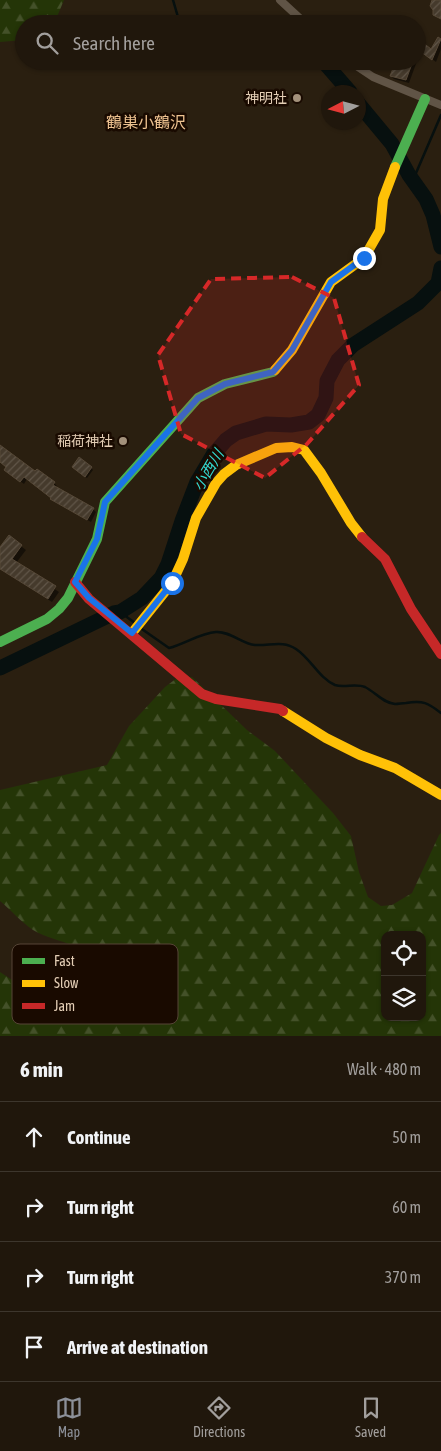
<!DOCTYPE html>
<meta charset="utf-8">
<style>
body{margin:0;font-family:"Asap Condensed","Noto Sans JP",sans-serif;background:#2d241a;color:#f1f3f6}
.controls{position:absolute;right:15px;bottom:15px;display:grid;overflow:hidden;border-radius:10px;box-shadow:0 1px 4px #0004}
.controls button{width:45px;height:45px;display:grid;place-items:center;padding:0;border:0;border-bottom:1px solid #3d362d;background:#20170c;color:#f1f3f6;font:25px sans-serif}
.compass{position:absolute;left:321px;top:85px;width:45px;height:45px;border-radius:50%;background:#20170c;box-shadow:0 1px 4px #0004;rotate:264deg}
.stop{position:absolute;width:15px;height:15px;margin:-11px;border:4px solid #1a73e8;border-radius:50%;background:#fff}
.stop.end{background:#1a73e8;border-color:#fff;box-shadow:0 1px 5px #0008}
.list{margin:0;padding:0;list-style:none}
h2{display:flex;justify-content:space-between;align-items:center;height:65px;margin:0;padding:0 20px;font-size:21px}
h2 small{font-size:16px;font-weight:400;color:#a29f9d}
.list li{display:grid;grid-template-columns:32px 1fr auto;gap:15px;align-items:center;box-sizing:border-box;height:70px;padding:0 20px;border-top:1px solid #3d362d}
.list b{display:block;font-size:19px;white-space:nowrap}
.list em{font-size:16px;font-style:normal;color:#a29f9d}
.icon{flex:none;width:28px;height:28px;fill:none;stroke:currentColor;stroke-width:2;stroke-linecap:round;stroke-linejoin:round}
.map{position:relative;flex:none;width:441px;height:1036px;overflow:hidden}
.search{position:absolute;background:#20170c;box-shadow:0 1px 4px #0004;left:15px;right:15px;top:15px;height:55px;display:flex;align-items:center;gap:12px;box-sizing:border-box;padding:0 18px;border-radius:28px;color:#a29f9d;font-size:19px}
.sheet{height:345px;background:#20170c}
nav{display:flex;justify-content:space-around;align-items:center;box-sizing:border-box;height:70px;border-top:1px solid #3d362d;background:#20170c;font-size:14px;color:#a29f9d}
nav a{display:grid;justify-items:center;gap:2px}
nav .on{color:#8c9099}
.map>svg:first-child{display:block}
.forest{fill:url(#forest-firs);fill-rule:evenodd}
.shadow{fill:#0007}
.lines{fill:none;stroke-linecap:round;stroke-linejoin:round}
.stream{stroke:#07100f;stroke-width:2.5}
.river{stroke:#07100f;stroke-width:15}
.building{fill:url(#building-hatch);stroke:#564837}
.street{stroke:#605446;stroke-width:8}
.fast{stroke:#4caf50;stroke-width:10}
.slow{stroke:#ffc107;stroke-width:10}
.jam{stroke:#c62828;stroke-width:10}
.route{stroke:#1a73e8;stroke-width:6}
.marked{fill:#d62828;fill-opacity:0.2;stroke:#d62828;stroke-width:4;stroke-dasharray:10 6;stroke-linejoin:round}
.poi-dot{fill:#a3917b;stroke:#190a00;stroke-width:2}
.labels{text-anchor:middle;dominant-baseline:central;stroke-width:5;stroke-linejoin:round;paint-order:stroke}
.poi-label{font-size:14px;fill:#e4ceb5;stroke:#190a00;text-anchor:end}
.water-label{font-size:15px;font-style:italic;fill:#33d8d0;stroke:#190a00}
.quarter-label{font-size:16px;fill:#eec290;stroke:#190a00}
.key{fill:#190a00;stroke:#564536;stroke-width:1}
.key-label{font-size:14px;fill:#e4ceb5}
</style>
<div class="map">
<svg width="441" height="1036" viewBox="0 0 441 1036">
<defs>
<pattern id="forest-firs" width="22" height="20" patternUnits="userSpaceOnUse" patternTransform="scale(1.25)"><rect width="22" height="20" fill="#243507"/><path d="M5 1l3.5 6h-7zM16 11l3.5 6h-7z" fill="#445129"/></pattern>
<pattern id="building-hatch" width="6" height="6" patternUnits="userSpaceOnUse" patternTransform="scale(1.25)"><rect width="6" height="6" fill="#453a2c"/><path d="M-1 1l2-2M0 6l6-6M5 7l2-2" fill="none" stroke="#605548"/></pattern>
</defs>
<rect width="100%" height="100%" fill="#2a1f10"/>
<path class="forest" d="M0,0h64l-10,24h-30v16l-24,2z
M192,677l55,53 28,21 58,62 18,23 8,36 9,25 13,9 11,-1 20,-12 27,-58 2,-2v203h-441v-64l29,19 22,7 27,-1 14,-9c9,-48 -30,-41 -59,-58 -12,-8 -22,-20 -33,-29v-111l107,-25 22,-39 36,-39 12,-9zM385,935h37v82h-37z"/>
<path class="shadow" d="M438,39l3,1v9l-5,13 -15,-11 -4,9v-19l14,10z
M397,61h20l-8,22 -15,-4 -3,-3z
M0,446l35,27 19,10 3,3 -1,2 37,21 3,3 -5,10 -36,-20 -3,-4 -25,-19 -3,5 -15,-11 -2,-6 -7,-7z
M91,468l2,2 -6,8 -12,-9z
M9,537l17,13 -10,13 43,29 -7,10 -52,-33v-19z"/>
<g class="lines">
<path class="stream" d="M173,0l7,24
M270,24l12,-4 6,3
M413,180l28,-65
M120,612l15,11
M139,627l30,21c16,-4 31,-15 47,-16 14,-1 26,12 39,13 15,1 28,-5 41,4 15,10 23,29 39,36 9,3 21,-2 30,2 10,5 18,16 30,17 3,0 8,-1 11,-1 17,-3 22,0 35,10"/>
<path class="river" d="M288,23v1
M323,61l27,31
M358,103l34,41 17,31 17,24 7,16 8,32
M0,668l114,-55 6,-1 22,-14 19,-20 7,-14 14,-43 15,-39 16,-27 13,-15 10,-7 30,-9 25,1 18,-3 9,-7 8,-17 1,-17 11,-21 15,-15 65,-42 20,-20 3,-15"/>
</g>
<path class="building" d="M432,0h9v19l-8,-4v-5l-3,-4z
M438,37l3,2 -9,21 -15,-11v-11l14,11z
M396,61h17l-7,19 -16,-4z
M0,445l35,26 2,-2 18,13 -2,3 41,23 -7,12 -37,-21 1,-1 -27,-21 -4,5 -16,-12 2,-3 -6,-5z
M79,457l13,10 -7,10 -13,-10z
M9,535l13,10 -10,14 44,27 -8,13 -48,-30v-22z"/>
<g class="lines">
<path class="street" d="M280,0l26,24
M349,61l24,16 68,28"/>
<path class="fast" d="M395,167l30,-68
M0,642l47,-23 12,-10 9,-11 29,-59 8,-37 93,-104 27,-14 48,-12 2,-2"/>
<path class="slow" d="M275,370l17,-20 39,-68 33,-24 16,-28 3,-31 12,-32
M132,633l40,-50 11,-24 13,-41 20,-35 8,-9 12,-9 40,-17 16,-1 12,3 17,23 30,50 11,14
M283,711l43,27 34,17 35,13 46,27"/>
<path class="jam" d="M362,537l23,22 26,50 30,45
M75,582l14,17 113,95 14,5 64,10 3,2"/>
</g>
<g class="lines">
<path class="route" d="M172,583l-40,50 -43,-35 -14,-16 22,-43 8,-37 93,-104 27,-14 48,-12 19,-22 39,-68 33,-24"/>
</g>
<path class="marked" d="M292,277l42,21 25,87 -52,59 -42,34 -84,-44 -23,-79 53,-76z"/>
<g class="poi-dot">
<circle cx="297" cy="98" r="5"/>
<circle cx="123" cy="441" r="5"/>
</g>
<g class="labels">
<g class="poi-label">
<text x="287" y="98">神明社</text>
<text x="113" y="441">稲荷神社</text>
</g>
<g class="water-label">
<text transform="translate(208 470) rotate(-59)">小西川</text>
</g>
<g class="quarter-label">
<text x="146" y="122">鶴巣小鶴沢</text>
</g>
</g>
<rect x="12" y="944" width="166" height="80" rx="8" class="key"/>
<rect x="22" y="958" width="23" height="6" fill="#4caf50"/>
<rect x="22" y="980" width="23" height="7" fill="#ffc107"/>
<rect x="22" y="1003" width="23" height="6" fill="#c62828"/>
<g class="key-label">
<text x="54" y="966">Fast</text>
<text x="54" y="988">Slow</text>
<text x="54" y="1011">Jam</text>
</g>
</svg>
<div class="controls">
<button><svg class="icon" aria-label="locate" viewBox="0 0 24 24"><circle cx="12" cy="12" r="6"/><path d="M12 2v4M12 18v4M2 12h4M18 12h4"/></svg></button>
<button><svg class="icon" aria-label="layers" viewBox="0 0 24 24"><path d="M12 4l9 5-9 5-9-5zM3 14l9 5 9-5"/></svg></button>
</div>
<svg class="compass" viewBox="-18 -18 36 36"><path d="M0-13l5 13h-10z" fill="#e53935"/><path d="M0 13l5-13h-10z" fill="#a29f9d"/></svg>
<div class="stop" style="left:172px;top:583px"></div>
<div class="stop end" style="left:364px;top:258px"></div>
<div class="search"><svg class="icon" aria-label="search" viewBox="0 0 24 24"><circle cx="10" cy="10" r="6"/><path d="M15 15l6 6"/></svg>Search here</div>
</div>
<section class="sheet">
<h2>6 min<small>Walk · 480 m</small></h2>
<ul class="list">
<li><svg class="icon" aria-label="ahead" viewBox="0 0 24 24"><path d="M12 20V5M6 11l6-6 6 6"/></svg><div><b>Continue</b></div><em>50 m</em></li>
<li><svg class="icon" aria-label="right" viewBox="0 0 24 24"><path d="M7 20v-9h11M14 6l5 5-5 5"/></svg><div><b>Turn right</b></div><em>60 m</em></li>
<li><svg class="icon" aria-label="right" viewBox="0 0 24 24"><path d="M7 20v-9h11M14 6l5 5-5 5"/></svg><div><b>Turn right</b></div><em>370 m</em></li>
<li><svg class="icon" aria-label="arrive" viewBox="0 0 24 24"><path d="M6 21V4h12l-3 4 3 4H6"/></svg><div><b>Arrive at destination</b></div></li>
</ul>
</section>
<nav>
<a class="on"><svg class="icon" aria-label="map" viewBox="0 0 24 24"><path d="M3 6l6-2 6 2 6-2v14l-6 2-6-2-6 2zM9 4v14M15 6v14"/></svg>Map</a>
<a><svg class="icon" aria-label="directions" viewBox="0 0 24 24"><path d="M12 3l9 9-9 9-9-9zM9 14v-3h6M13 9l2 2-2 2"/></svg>Directions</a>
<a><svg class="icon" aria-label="saved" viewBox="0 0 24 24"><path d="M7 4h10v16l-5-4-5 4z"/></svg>Saved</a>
</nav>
